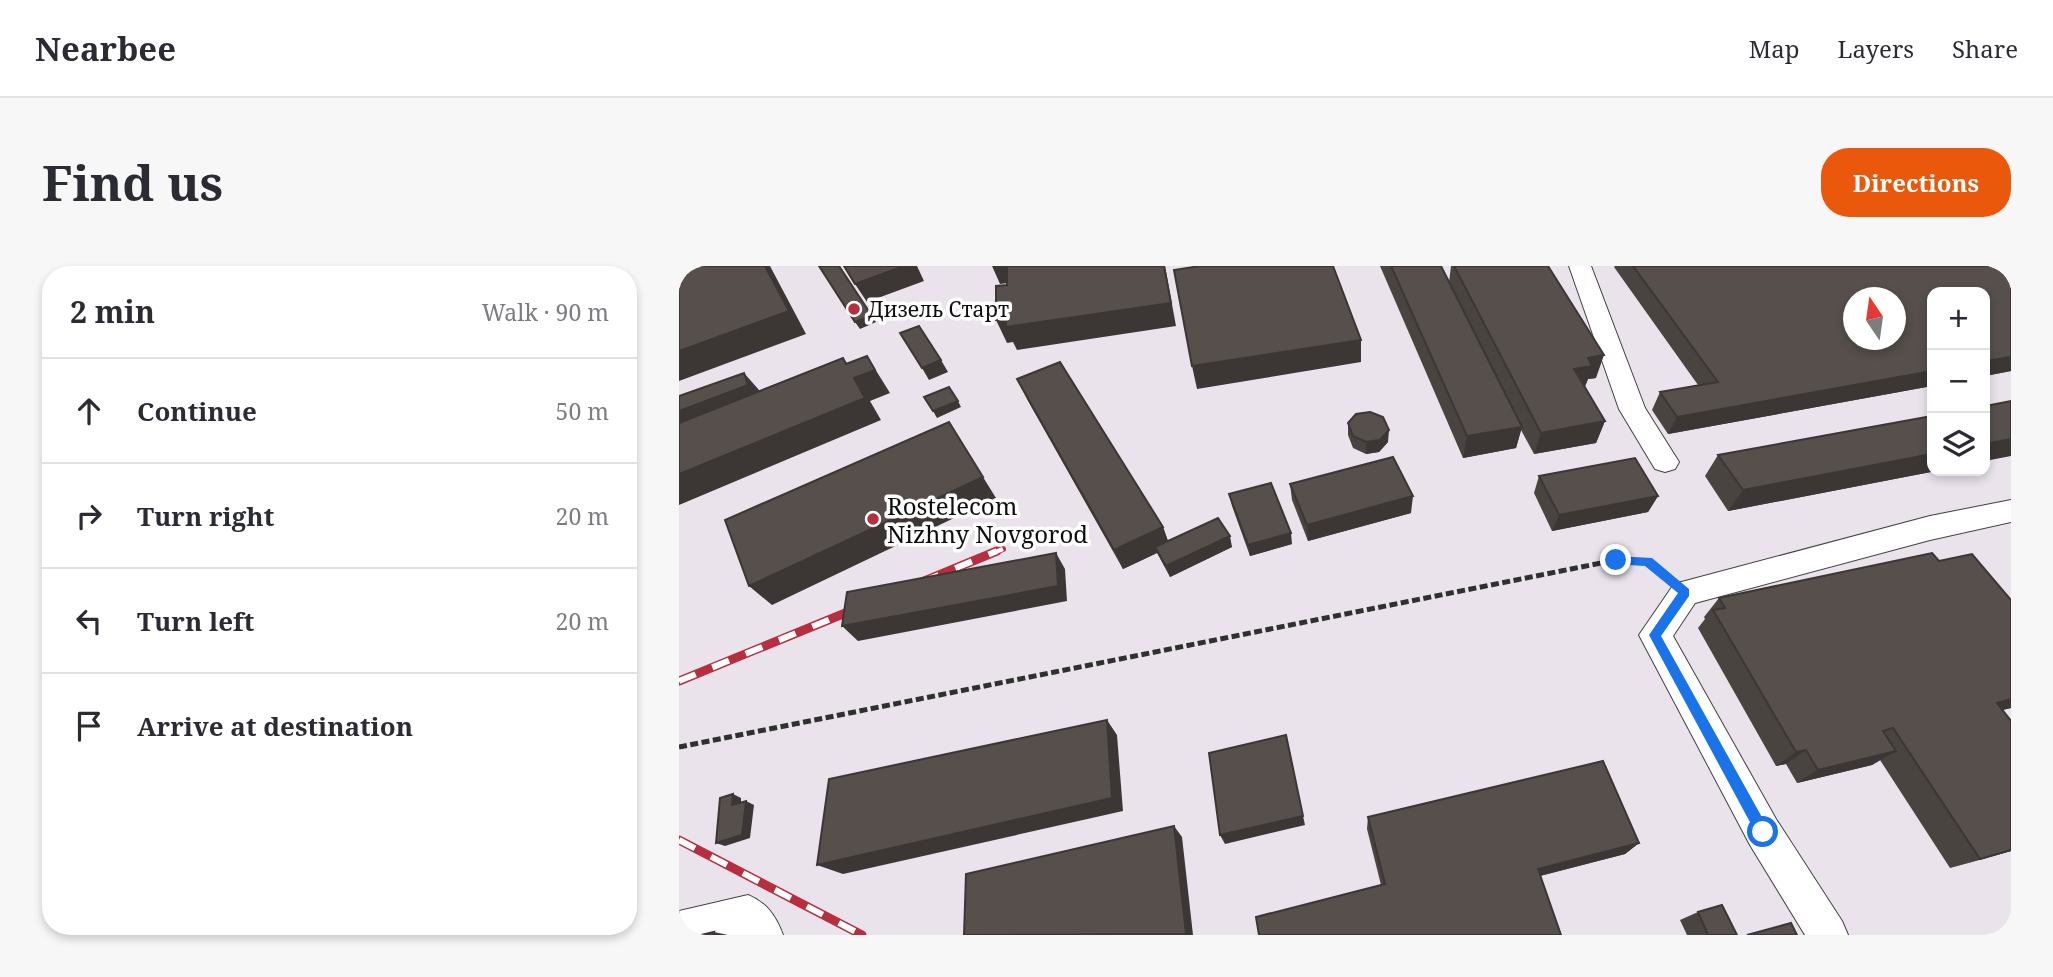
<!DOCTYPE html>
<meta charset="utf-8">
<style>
body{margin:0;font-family:"Noto Serif",serif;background:#f7f7f7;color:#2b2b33}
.controls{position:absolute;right:21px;top:21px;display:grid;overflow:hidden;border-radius:14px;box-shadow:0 4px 10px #0003}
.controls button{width:63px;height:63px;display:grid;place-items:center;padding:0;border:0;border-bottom:2px solid #e1e1e2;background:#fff;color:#2b2b33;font:35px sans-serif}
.compass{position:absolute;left:1164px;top:21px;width:63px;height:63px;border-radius:50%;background:#fff;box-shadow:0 4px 10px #0003;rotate:347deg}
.stop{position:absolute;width:21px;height:21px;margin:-16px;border:5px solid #1a73e8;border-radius:50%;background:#fff}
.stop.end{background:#1a73e8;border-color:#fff;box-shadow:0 2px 7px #0008}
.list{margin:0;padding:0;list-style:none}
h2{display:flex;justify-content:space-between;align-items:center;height:91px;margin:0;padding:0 28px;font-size:30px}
h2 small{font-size:23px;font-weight:400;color:#7c7c81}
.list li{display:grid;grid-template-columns:46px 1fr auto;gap:21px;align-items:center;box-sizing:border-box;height:105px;padding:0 28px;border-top:2px solid #e1e1e2}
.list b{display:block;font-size:26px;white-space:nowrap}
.list em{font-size:23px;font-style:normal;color:#7c7c81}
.icon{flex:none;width:38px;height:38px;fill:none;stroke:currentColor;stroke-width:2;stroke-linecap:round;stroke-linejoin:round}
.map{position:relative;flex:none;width:1332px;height:669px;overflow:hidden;border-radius:28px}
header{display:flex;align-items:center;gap:42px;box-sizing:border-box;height:98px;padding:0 35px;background:#fff;border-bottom:2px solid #e1e1e2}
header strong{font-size:33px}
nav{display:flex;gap:38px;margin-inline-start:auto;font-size:24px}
.intro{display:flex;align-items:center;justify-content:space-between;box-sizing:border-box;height:168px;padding:0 42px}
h1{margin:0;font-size:49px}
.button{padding:18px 32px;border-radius:28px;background:#ea580c;color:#fff;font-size:24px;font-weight:700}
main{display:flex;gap:42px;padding:0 42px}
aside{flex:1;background:#fff;border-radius:28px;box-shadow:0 4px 10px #0003}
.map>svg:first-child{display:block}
.industrial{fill:#eae3ec;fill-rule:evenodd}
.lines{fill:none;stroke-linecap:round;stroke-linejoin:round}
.minor-casing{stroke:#414141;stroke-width:2}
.path{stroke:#303030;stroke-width:5;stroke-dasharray:8 3.5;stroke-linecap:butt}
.minor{fill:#fff;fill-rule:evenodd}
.rail-far1-casing{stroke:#b52f3e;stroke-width:6}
.rail-casing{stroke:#b52f3e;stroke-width:9}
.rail-far1{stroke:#fff;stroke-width:4.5;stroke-dasharray:13;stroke-linecap:butt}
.rail{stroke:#fff;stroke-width:6;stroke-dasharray:18;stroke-linecap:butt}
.wall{fill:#4a4440}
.shaded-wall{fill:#3c3734}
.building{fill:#564f4b;stroke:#3c3734;stroke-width:2;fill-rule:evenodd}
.route{fill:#1a73e8}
.poi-dot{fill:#b52f3e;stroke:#fff;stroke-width:2.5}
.labels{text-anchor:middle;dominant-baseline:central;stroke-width:7;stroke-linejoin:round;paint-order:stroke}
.far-poi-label{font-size:21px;fill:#0e0e0e;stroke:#fff;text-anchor:start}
.poi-label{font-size:24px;fill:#0e0e0e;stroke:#fff;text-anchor:start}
</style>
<header>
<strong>Nearbee</strong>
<nav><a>Map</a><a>Layers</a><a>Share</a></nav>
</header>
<div class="intro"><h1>Find us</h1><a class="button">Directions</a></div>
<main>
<aside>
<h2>2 min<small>Walk · 90 m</small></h2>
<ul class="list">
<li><svg class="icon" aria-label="ahead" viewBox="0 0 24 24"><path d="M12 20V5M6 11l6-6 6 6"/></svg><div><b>Continue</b></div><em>50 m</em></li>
<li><svg class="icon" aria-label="right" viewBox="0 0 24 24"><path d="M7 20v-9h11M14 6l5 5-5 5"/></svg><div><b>Turn right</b></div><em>20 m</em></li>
<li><svg class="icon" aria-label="left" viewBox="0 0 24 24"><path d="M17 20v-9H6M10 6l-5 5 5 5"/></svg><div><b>Turn left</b></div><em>20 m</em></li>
<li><svg class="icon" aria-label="arrive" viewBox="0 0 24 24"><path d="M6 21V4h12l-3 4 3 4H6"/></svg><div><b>Arrive at destination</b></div></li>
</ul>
</aside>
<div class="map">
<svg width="1332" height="669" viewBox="0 0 1332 669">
<rect width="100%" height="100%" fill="#fefaf0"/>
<path class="industrial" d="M0,0h1332v669h-1332zM1253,26h53v179h-53zM1174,32h42v42h-42z"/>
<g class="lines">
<defs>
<path id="minor" d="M890,0h22l54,142 34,54 -4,7 -10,3 -10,-3 -36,-60z
M1332,234v22l-81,18 -235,63 -22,33 103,183 66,102 6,14h-43l-55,-90 -111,-210 35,-51 256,-68z
M69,629c19,8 28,21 35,40h-104v-24z"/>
</defs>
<use href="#minor" class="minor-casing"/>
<path class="path" d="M0,481l937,-187 32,2 17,14"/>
<use href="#minor" class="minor"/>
<defs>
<path id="rail-far1" d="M314,287l10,-4"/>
<path id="rail" d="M243,316l75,-31
M0,415l181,-74
M0,574l183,95"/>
</defs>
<use href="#rail-far1" class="rail-far1-casing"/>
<use href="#rail" class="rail-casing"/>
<use href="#rail-far1" class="rail-far1"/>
<use href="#rail" class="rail"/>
</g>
<path class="wall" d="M701,0h61l8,16 2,-16h97l48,112 -8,1 -3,8 20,34 -9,22 -62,11 -13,-24 -5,18 -53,10z
M936,0h396v105l-26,5v-84h-53v94l-264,48 -16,-24 8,-18 38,-7 -84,-118z
M338,113l146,148 5,14 64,6 -62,30 -13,-24 -34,16 -95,-168z
M669,157l40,19 -9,10 -13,2 -13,-6 -5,-13z
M1039,189l214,16h4l-208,40 -23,-35z
M860,210l119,20 -10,16 -96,19 -18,-38z
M611,218l121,29 -103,28 -16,-41z
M550,228l63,50 -42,12 -18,-50z
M1040,332l292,110 -9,2 9,141 -61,17 -70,-108 -8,5 -75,18 -11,-19 -10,2 -78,-138 7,-9 -1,-2z
M689,551l271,26 -14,11 -85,22 -159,9 -14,-56z
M1019,646l39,23h-50l-7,-15z"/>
<path class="shaded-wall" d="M86,0h5l36,68 -127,47v-30z
M225,0h13l7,15 -57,21 -12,-18z
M313,0h18l6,16 -16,2z
M486,0l11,60 -159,24 -4,-8 -6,1 -11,-23z
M193,50l4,6 -16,7 -5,-7z
M682,74v22l-164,27 -5,-23z
M925,89l-8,23 -8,1 -4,9 -10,-19 14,-11z
M188,90l23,37 -20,8 11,19 -202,85v-31l175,-96 -11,-20 14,19z
M1332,91v14l-26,5v-15z
M262,94l7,12 -19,8 -7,-12z
M1253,105v15l-264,48 9,-17z
M65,107l15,17 5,12 -85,33v-24z
M279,135l3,6 -24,11 -4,-7z
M926,155l-9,22 -62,11 7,-21z
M843,161l-6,21 -53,10 4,-22z
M710,164l-1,12 -9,10 -13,2v-12z
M1332,173v17l-26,5v-17z
M1253,188v17h4l-208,40 15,-21z
M304,211l13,21 -224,107 -23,-19z
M734,230l-2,17 -103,28 -1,-16z
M979,230l-10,16 -96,19 7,-16z
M484,261l7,20h-15l2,6 -34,16 -9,-19z
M612,267l1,11 -42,12 -2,-11z
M551,270l2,11 -62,30 -4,-11z
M377,287l9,16 2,32 -209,40 -16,-15z
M1332,433v9l-42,10 28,-15z
M428,454l10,15 6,76 -280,63 -26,-9z
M1127,484l-20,14 -10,2 20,-14z
M1217,485l-24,14 -75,18 21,-13z
M54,528l8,4v10l-9,-3z
M67,535l8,4 -4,33 -25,8 -9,-3z
M624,550l2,9 -80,19 -5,-9z
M495,560l8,11 11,98h-10z
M960,577l-14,11 -97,25 10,-10z
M1332,584v1l-61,17 30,-9z
M35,666l14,3h-15z"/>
<path class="building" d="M0,0h86l24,45 -110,40z
M140,0h20l33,50 -17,6z
M165,0h60l-49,18z
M328,0h157l7,37 -165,24v-8l-10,1v-34l11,-1z
M521,0h133l28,74 -169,26 -18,-96z
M712,0h50l81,161 -55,9z
M775,0h94l56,89 -16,3 4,8 -18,3 31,52 -64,12z
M954,0h378v91l-26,4v-69h-53v79l-255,46 -17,-25 58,-10zM1174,32h42v42h-42z
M240,60l22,34 -19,8 -22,-35z
M188,90l8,14 -21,8 11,20 -186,76v-51l164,-65 3,6z
M381,96l103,165 -49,23 -97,-171z
M65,107l4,12 -69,26v-15z
M270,121l9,14 -25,10 -9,-14z
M1332,135v38l-26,5v-38z
M691,146l13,5 6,13 -9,10 -14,2 -13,-6 -5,-13 8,-9z
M1253,150v38l-189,36 -25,-35z
M270,156l34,55 -234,109 -24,-66z
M714,191l20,39 -106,29 -17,-41z
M956,192l23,38 -99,19 -20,-39z
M592,217l20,50 -43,12 -19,-51z
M539,252l12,18 -64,30 -11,-19z
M377,287l2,33 -216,40 5,-34z
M1253,287l7,8 33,-7 39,46v99l-14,4 14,18v129l-31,9 -87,-131 -10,3 13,20 -78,19 -12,-20 -10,2 -83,-142 12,-2 -6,-10z
M428,454l5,78 -295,67 12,-86z
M607,469l17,81 -83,19 -11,-82z
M924,495l36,82 -101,26 23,66h-302l-3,-18 129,-33 -17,-67z
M54,528l-1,11 14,-4 -4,34 -26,8 4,-45z
M495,560l12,108 -222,1 2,-61z
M1043,639l15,30h-29l-10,-23z
M1112,657l6,12h-50z
M35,666l-1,3h-12z"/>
<path class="route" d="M937,290l36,2 37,31v7l-28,40 107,192v9h-10l-109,-202 29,-42 -33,-27 -33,-2v-7z"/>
<g class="poi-dot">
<circle cx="175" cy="43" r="7"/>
<circle cx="194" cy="253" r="7"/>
</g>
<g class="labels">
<g class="far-poi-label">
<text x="189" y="43">Дизель Старт</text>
</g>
<g class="poi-label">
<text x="208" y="239">Rostelecom<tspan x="208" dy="28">Nizhny Novgorod</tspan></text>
</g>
</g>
</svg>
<div class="controls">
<button>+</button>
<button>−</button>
<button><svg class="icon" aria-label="layers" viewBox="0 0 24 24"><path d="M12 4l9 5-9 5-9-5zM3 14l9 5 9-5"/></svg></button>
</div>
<svg class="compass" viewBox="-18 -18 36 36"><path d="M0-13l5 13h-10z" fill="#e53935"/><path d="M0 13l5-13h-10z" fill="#7c7c81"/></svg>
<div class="stop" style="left:1084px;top:566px"></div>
<div class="stop end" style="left:937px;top:294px"></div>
</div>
</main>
